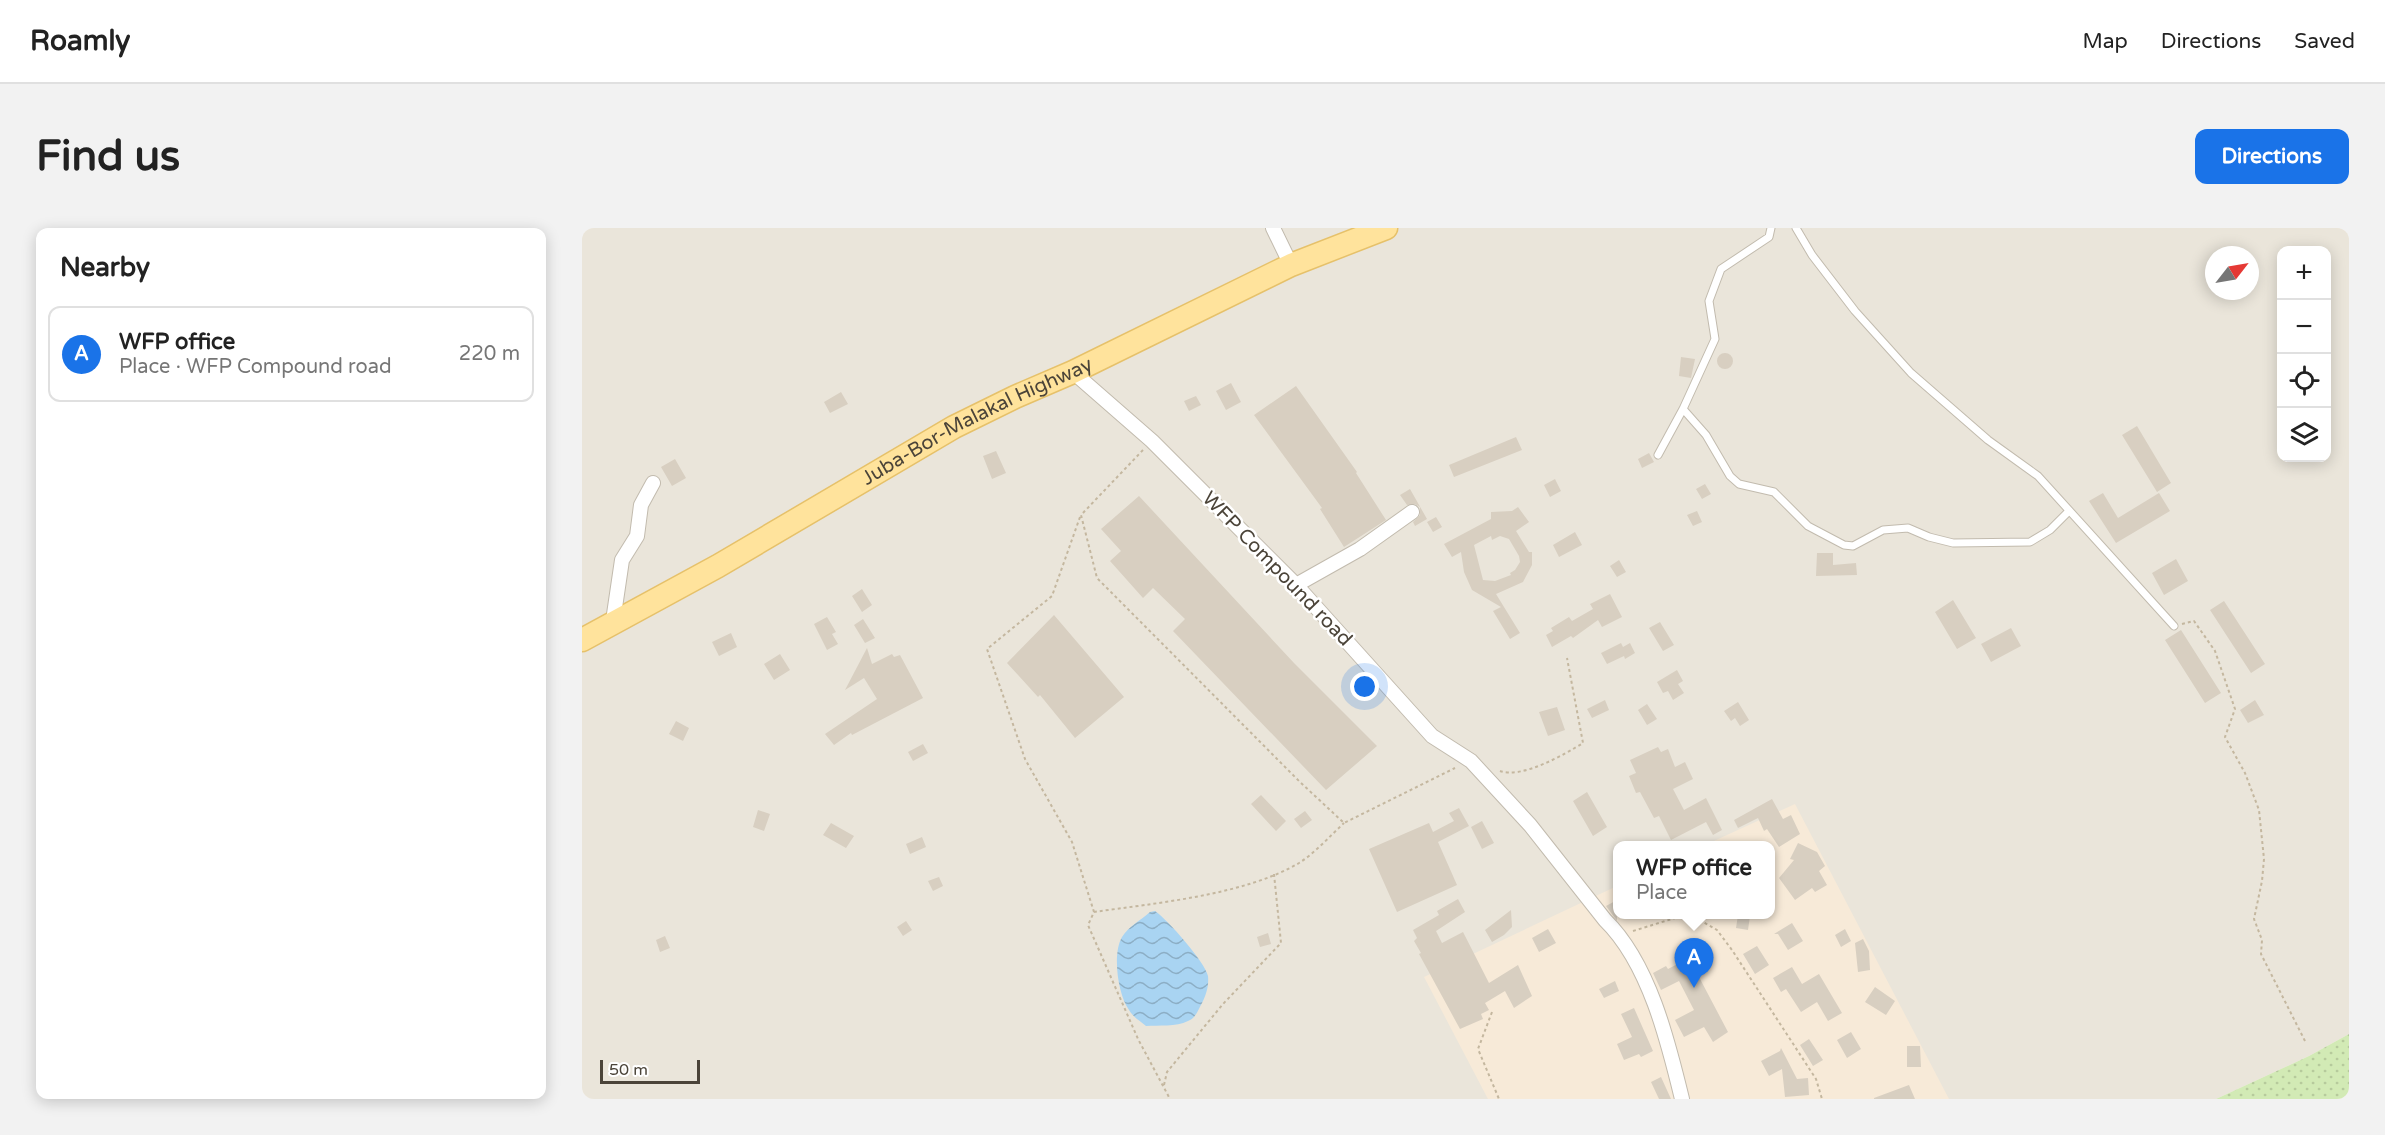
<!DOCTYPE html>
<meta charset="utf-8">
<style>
body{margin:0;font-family:"Varela Round",sans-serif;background:#f2f2f2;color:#222}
.controls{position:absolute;right:18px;top:18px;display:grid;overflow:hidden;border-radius:12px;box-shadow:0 3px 15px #0003}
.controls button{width:54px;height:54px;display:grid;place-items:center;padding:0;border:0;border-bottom:2px solid #e0e0e0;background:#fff;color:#222;font:30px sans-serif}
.compass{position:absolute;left:1623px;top:18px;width:54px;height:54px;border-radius:50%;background:#fff;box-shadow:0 3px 15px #0003;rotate:59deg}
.scale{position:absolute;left:18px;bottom:15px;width:100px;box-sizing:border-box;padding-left:6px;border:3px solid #4b4439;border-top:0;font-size:16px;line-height:21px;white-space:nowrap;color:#4b4439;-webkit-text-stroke:4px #fff;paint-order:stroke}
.you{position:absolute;left:783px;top:459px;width:21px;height:21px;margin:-15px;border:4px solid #fff;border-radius:50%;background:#1a73e8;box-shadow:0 0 0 9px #1a73e833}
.badge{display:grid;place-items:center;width:39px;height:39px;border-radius:50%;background:#1a73e8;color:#fff;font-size:20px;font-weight:700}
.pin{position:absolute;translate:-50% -50px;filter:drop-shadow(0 2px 3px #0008)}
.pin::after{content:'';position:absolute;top:32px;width:21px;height:18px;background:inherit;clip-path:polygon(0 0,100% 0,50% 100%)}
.popup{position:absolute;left:1031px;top:613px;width:162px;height:78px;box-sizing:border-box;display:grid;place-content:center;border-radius:12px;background:#fff;filter:drop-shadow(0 2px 4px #0005);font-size:20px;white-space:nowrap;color:#767676}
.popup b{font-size:22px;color:#222}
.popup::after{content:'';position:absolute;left:50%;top:100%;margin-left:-12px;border:12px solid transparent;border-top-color:#fff}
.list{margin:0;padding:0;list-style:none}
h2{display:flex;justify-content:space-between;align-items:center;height:78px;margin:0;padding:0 24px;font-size:26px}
h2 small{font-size:20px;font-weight:400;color:#767676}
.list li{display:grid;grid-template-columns:39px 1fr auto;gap:18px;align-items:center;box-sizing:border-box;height:96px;margin:0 12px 12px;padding:0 12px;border:2px solid #e0e0e0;border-radius:12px}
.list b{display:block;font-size:22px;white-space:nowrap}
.list p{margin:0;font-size:20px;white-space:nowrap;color:#767676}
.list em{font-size:20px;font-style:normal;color:#767676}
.icon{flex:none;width:33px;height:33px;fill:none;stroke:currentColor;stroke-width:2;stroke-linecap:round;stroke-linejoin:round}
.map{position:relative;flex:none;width:1767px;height:871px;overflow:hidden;border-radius:12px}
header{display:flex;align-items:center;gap:36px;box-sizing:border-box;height:84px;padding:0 30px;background:#fff;border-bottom:2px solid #e0e0e0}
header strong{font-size:28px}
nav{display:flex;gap:33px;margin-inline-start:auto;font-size:21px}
.intro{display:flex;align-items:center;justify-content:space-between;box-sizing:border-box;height:144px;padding:0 36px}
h1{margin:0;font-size:42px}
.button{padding:15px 27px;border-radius:12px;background:#1a73e8;color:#fff;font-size:21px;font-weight:700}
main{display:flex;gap:36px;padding:0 36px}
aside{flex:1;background:#fff;border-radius:12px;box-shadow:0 3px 15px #0003}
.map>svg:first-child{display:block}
.residential{fill:#eae5da;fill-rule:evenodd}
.commercial{fill:#f7ead8}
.grass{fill:url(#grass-dots)}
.water{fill:url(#water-waves)}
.building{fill:#d8cfc1;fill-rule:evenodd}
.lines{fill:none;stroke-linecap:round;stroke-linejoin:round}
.service-casing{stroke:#c2bbae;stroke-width:9}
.minor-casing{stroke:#c2bbae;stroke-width:16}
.primary-casing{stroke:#e6c16a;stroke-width:25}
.path{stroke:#c4b79f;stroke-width:2;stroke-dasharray:3 3;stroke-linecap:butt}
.service{stroke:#fff;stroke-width:7}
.minor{stroke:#fff;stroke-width:14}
.primary{stroke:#ffe39c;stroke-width:22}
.labels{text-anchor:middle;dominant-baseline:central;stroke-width:5;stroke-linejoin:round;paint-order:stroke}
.street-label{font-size:20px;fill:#4b4439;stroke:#fff}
</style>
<header>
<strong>Roamly</strong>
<nav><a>Map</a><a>Directions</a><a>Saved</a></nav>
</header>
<div class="intro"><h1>Find us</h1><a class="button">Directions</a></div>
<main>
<aside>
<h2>Nearby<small></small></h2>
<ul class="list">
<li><span class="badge">A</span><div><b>WFP office</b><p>Place · WFP Compound road</p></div><em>220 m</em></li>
</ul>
</aside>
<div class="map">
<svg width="1767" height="871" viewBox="0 0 1767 871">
<defs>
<pattern id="grass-dots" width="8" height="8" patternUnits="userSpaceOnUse" patternTransform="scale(1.5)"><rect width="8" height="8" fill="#d2eab5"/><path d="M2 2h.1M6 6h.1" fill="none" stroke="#b6ca9c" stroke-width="1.8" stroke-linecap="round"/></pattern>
<pattern id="water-waves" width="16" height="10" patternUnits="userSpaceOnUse" patternTransform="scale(1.5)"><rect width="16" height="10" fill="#a9d4f2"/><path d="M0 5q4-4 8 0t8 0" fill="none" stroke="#8caec5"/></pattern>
</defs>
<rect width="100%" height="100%" fill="#f6f3ec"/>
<path class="residential" d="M0,0h1767v806l-40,22 -93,43h-1634zM1700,22h44v208h-44zM1632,27h36v36h-36zM1036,618h152v68h-152z"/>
<path class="commercial" d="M1213,576l154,295h-461l-64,-122 193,-91 1,28h152v-68l-65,-1z"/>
<path class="grass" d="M1767,806v65h-133l93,-43z"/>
<path class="water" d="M573,683c13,9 50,51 53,65 1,10 -2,19 -6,27 -4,7 -6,15 -14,18 -12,6 -29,4 -42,5 -6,-5 -13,-9 -17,-16 -11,-15 -17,-56 -7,-73 6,-10 19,-17 28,-25z"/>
<path class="building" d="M1135 133a8 8 0 1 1 16 0a8 8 0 1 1-16 0Z
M1099,129l14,2 -4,19 -12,-2z
M649,155l10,19 -15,8 -10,-19z
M714,158l61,86 -1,1 30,47 -42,27 -24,-38 2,-1 -68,-93z
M259,164l7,12 -18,9 -6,-11z
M614,168l5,9 -12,6 -5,-10z
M1555,198l34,57 -14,9 -35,-57z
M934,209l6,13 -68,27 -5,-12z
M414,223l10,22 -14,6 -9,-23z
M1067,225l5,9 -12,6 -4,-9z
M93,231l11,19 -14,8 -11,-19z
M973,251l6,12 -11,6 -6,-12z
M1123,256l6,10 -9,5 -6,-10z
M828,261l17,30 -12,7 -2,-4 7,-7v-8l-5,-3 -8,1 -7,-10z
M1521,265l15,25 41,-25 11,18 -54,32 -27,-42z
M557,268l155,167 83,83 -51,44 -153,-159 12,-12 -32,-31 -10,10 -33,-37 11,-10 -20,-22z
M936,279l11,15 -13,9 13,21h3v13l-9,17 -27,12 24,39 -10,6 -17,-28 8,-4 -29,-17 -8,-18 -3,-20 -9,5 -8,-13 47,-25v-7l21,-1zM909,308l1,4 8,-4 9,3 10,17 1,6 -5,8 -5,3 1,2 -16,6 -12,-1 -9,-35z
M1115,283l5,11 -9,4 -6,-11z
M854,289l6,10 -9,5 -6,-10z
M993,304l7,13 -23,12 -6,-12z
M1235,325h16v12l23,-2 1,12 -41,1z
M1594,331l12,22 -24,14 -12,-22z
M1037,332l7,12 -9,5 -7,-11z
M280,361l10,16 -10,7 -10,-16z
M1028,366l12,23 -20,10 -4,-7 -25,18 -2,-2 -19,11 -6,-12 7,-4 -2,-3 18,-11 3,4 21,-12 -3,-5z
M1371,372l23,38 -19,11 -22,-37z
M1642,373l41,63 -14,9 -41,-63z
M472,387l70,82 -49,41 -35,-43 -2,2 -31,-34z
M245,389l9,15 -4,2 6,10 -11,6 -13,-26z
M281,391l12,19 -10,5 -11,-18z
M1078,394l14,23 -11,6 -14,-23z
M1429,400l10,18 -30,16 -10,-18z
M1599,402l40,63 -16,10 -40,-63z
M149,405l6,14 -18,9 -7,-14z
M1039,415l2,4 7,-4 5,10 -10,6 -1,-3 -17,8 -6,-11z
M285,420l5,16 20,-10 2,3 6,-2 23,43 -71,37 -1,-2 -17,12 -9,-11 52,-35 -13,-21 -19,12z
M198,426l10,16 -16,10 -10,-16z
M1095,442l6,11 -5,3 6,9 -11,7 -5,-9 -5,2 -6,-11z
M1023,472l4,10 -17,8 -5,-9z
M1673,472l9,15 -16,8 -8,-13z
M1156,474l11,18 -9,6 -5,-8 -4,3 -7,-10z
M1065,476l10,15 -10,6 -9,-15z
M975,479l8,23 -17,6 -9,-24z
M94,493l13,7 -6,13 -14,-7z
M341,516l5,9 -15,8 -5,-9z
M1076,519l3,5 7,-3 7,18 10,-5 8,17 -20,10 11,21 22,-12 16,32 -9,5 -7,-13 -35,18 -12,-24 -5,2 -14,-26 -4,1 -7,-17 7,-3 -6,-13z
M1005,564l20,35 -14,9 -20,-35z
M679,567l25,26 -10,10 -25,-27z
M1190,571l11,20 8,-4 9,19 -21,13 -12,-18 -3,2 -6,-13 -20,10 -4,-8z
M877,580l10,18 -31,16 19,43 -60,27 -28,-63 60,-26 4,9 21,-11 -5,-8z
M176,582l12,4 -6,17 -11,-4z
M723,583l7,9 -11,8 -7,-9z
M900,593l12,22 -12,6 -11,-22z
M249,595l23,13 -8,12 -23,-13z
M340,609l4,10 -16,7 -4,-10z
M1216,615l19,9 8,14 -6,5 8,14 -12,7 -3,-4 -17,12 -16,-22 15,-18 -4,-1z
M357,649l4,9 -10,5 -5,-10z
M876,671l7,13 -29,19 6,12 21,-11 26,51 29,-18 14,31 -18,12 -9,-17 -20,12 4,7 -8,4 2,5 -23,10 -41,-75 2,-1 -7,-12 3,-3 -4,-8 26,-15 -2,-4z
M1035,672v21l-11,-15z
M929,682l1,17 -8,8 -12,7 -7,-12z
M1156,687l12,1 -2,14 -12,-2z
M324,693l6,9 -9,6 -6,-9z
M1210,695l11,18 -15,9 -10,-16h-4z
M966,701l8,14 -17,9 -7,-14z
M1263,701l6,12 -10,6 -6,-12z
M686,705l3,11 -11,3 -3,-10z
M83,708l5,12 -10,4 -4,-12z
M1281,711l6,12 1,19 -12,2 -3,-29z
M1175,718l12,19 -14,9 -12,-20z
M1107,730l39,74 -15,10 -9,-15 -20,10 -9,-17 19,-10 -15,-29 -18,9 -8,-17 13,-7 2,3z
M1210,739l10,17 17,-10 23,39 -14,8 -11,-19 -16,10 -15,-23 -5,3 -8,-14z
M1033,753l4,10 -15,7 -5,-9z
M1293,759l20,14 -9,14 -21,-13z
M1052,780l19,43 -12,6 -2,-3 -15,6 -7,-16 15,-7 -11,-23z
M1269,804l10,17 -14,9 -10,-18z
M1227,811l14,21 -10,6 -13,-21z
M1325,818h13l1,21h-14z
M1199,820l16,31 11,-1 1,17 -24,2 -3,-28 -13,7 -8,-15 19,-10z
M1079,849l10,22h-12l-8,-17z
M1327,857l6,14h-41v-1z"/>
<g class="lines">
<defs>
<path id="service" d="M1214,0l16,27 43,56 56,62 77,67 50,36 136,150
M1101,181l23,26 24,41 9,8 35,8 34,34 36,19 9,1 30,-16 25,-2 21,9 24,6 77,-1 20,-12 19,-19
M1076,227l25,-46 32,-70 -6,-38 12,-32 48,-32 2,-9"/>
<path id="minor" d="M691,0l18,37
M491,144l79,69 144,144 136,151 39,25 59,64 75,95c44,43 63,121 77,179
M714,357l64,-36 52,-37
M31,393l9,-61 15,-24 4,-31 12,-22"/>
<g id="primary">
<path id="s1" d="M0,412l136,-74 236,-139 61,-30 58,-25 218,-107 95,-37"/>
</g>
</defs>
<use href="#service" class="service-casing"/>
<use href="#minor" class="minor-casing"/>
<use href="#primary" class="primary-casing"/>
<path class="path" d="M561,222l-62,65 16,63 203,204 44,41 111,-55
M498,289l-28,79 -65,53 38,110 47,83 22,70 -6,13 50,114 32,60
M1600,396l12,-3 21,30 20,58 -10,28 20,36 14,37 5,49 -2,22 -8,38 8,21 -1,14 44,87
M918,543c21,8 64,-16 83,-28l-16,-85
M512,684c62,-9 151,-17 205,-49 16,-10 31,-27 45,-40
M1107,686l28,16 15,20 84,129 6,20
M1051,703l55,-17
M910,784l-14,37 21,50
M582,857l3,-13 56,-68 58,-61 -7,-69"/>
<use href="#service" class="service"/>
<use href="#minor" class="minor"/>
<use href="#primary" class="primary"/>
</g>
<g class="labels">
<g class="street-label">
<text stroke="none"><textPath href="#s1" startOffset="452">Juba-Bor-Malakal Highway</textPath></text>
<text transform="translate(695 341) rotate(46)">WFP Compound road</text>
</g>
</g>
</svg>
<div class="controls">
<button>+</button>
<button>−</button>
<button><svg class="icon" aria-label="locate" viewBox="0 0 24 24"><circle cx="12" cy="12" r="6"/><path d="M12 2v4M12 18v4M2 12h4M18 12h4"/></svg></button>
<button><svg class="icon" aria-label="layers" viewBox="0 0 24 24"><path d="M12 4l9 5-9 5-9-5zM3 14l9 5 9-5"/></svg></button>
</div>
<svg class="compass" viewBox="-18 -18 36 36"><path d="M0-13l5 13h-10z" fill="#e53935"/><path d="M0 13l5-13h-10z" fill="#767676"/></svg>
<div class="scale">50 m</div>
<div class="you"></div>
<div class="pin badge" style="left:1112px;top:760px">A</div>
<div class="popup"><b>WFP office</b>Place</div>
</div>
</main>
